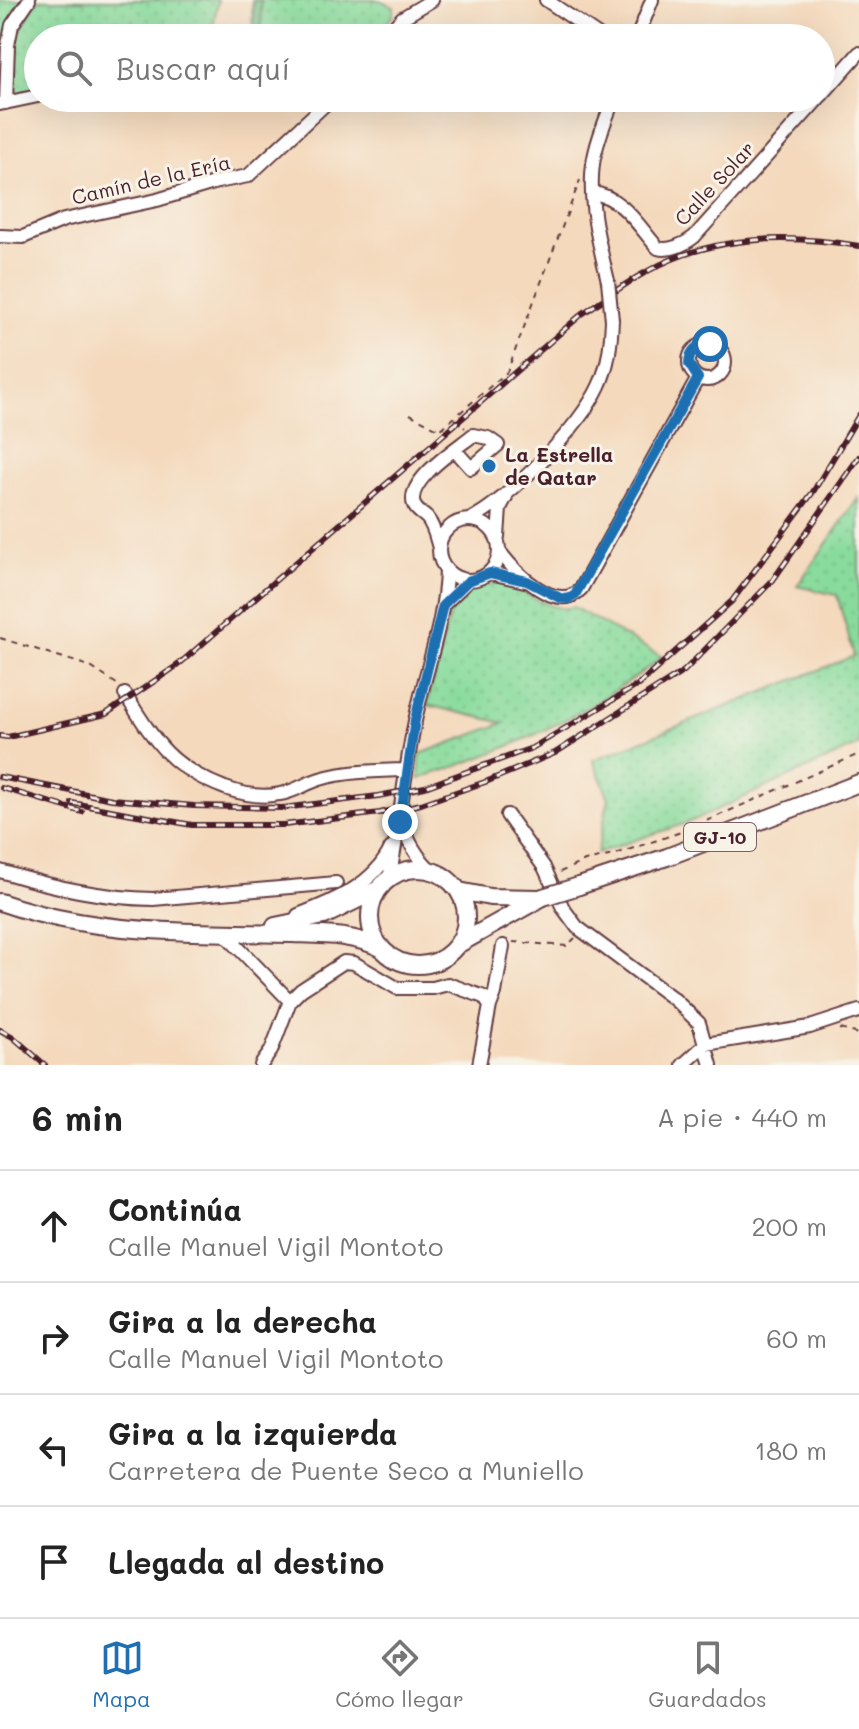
<!DOCTYPE html>
<html lang="es">
<meta charset="utf-8">
<style>
body{margin:0;font-family:Mali,sans-serif;background:#f2f2f2;color:#222}
.stop{position:absolute;width:24px;height:24px;margin:-18px;border:6px solid #1f6fb2;border-radius:50%;background:#fff}
.stop.end{background:#1f6fb2;border-color:#fff;box-shadow:0 2px 8px #0008}
.list{margin:0;padding:0;list-style:none}
h2{display:flex;justify-content:space-between;align-items:center;height:104px;margin:0;padding:0 32px;font-size:34px}
h2 small{font-size:26px;font-weight:400;color:#767676}
.list li{display:grid;grid-template-columns:52px 1fr auto;gap:24px;align-items:center;box-sizing:border-box;height:112px;padding:0 32px;border-top:2px solid #e0e0e0}
.list b{display:block;font-size:30px;white-space:nowrap}
.list p{margin:0;font-size:26px;white-space:nowrap;color:#767676}
.list em{font-size:26px;font-style:normal;color:#767676}
.icon{flex:none;width:44px;height:44px;fill:none;stroke:currentColor;stroke-width:2;stroke-linecap:round;stroke-linejoin:round}
.map{position:relative;flex:none;width:859px;height:1065px;overflow:hidden}
.search{position:absolute;background:#fff;box-shadow:0 8px 32px #0002;left:24px;right:24px;top:24px;height:88px;display:flex;align-items:center;gap:20px;box-sizing:border-box;padding:0 28px;border-radius:44px;color:#767676;font-size:30px}
.sheet{height:552px;background:#fff}
nav{display:flex;justify-content:space-around;align-items:center;box-sizing:border-box;height:112px;border-top:2px solid #e0e0e0;background:#fff;font-size:22px;color:#767676}
nav a{display:grid;justify-items:center;gap:4px}
nav .on{color:#1f6fb2}
.map>svg:first-child{display:block}
.grass{fill:url(#grass-dots);stroke:#697d64;stroke-width:2}
.forest{fill:url(#forest-firs);stroke:#5c6d58;stroke-width:2}
.lines{fill:none;stroke-linecap:round;stroke-linejoin:round}
.minor-casing{stroke:#643b41;stroke-width:16}
.highway-casing{stroke:#643b41;stroke-width:20}
.path{stroke:#643b41;stroke-width:2;stroke-dasharray:6 6;stroke-linecap:butt}
.minor{stroke:#fff;stroke-width:12}
.highway{stroke:#fff;stroke-width:16}
.rail-casing{stroke:#4a1f2b;stroke-width:6}
.rail{stroke:#f7f3e8;stroke-width:3;stroke-dasharray:9;stroke-linecap:butt}
.minor-bridge-casing{stroke:#643b41;stroke-width:16;stroke-linecap:butt}
.highway-bridge-casing{stroke:#643b41;stroke-width:20;stroke-linecap:butt}
.minor-bridge{stroke:#fff;stroke-width:12}
.highway-bridge{stroke:#fff;stroke-width:16}
.route{stroke:#1f6fb2;stroke-width:10}
.poi-dot{fill:#1f6fb2;stroke:#f7f3e8;stroke-width:3}
.labels{text-anchor:middle;dominant-baseline:central;stroke-width:6;stroke-linejoin:round;paint-order:stroke}
.shield{fill:#f7f3e8;stroke:#7e5f64;stroke-width:2}
.shield-label{font-size:18px;font-weight:bold;fill:#4a1f2b}
.street-label{font-size:20px;fill:#4a1f2b;stroke:#f7f3e8}
.poi-label{font-size:20px;font-weight:bold;fill:#4a1f2b;stroke:#f7f3e8;text-anchor:start}
</style>
<div class="map">
<svg width="859" height="1065" viewBox="0 0 859 1065">
<defs>
<pattern id="grass-dots" width="8" height="8" patternUnits="userSpaceOnUse" patternTransform="scale(2)"><rect width="8" height="8" fill="#88db9c"/><path d="M2 2h.1M6 6h.1" fill="none" stroke="#77bc87" stroke-width="1.8" stroke-linecap="round"/></pattern>
<pattern id="forest-firs" width="22" height="20" patternUnits="userSpaceOnUse" patternTransform="scale(2)"><rect width="22" height="20" fill="#6ebb84"/><path d="M5 1l3.5 6h-7zM16 11l3.5 6h-7z" fill="#5c976c"/></pattern>
</defs>
<rect width="100%" height="100%" fill="#f7f3e8"/>
<filter id="ink" filterUnits="userSpaceOnUse"><feTurbulence type="fractalNoise" baseFrequency=".0125" numOctaves="2"/><feDisplacementMap in="SourceGraphic" scale="16" xChannelSelector="R" yChannelSelector="G"/><feConvolveMatrix kernelMatrix="1 2 1 2 8 2 1 2 1" color-interpolation-filters="sRGB"/></filter>
<filter id="wash" filterUnits="userSpaceOnUse"><feTurbulence type="fractalNoise" baseFrequency=".006" numOctaves="4" result="noise"/><feDisplacementMap in="SourceGraphic" scale="32" xChannelSelector="R" yChannelSelector="G"/><feGaussianBlur stdDeviation="1.8" result="paint"/><feColorMatrix in="noise" values="0 0 0 0 0 0 0 0 0 0 0 0 0 0 0 0 0 1.4 0 .05"/><feComposite in="paint" operator="in"/></filter>
<g filter="url(#wash)">
<rect width="100%" height="100%" fill="#f4d9bc"/>
<path class="grass" d="M0,0h23l-19,50 -4,25z
M37,0h181l-7,38h-173v53l-25,3 4,-57z
M252,0h128l14,7 -1,8 -16,23h-124z
M859,497v248l-167,76 -95,32 12,-55 -16,-38 261,-104 -17,-61 -40,-9z
M499,582c23,6 52,32 74,25l89,50c-74,59 -154,93 -243,122l1,-25 84,-31 -77,-18 23,-92c10,-22 26,-26 49,-31z"/>
<path class="forest" d="M253,0h8l1,38h-9z"/>
</g>
<g filter="url(#ink)">
<g class="lines">
<defs>
<path id="minor" d="M546,0l56,38
M384,38l18,-20 30,-18
M637,38l15,-38
M821,96l38,-43
M6,103l2,-58 4,-20 17,-25
M0,104l38,-8
M592,193c29,2 48,35 66,55 11,4 27,-4 36,-11l125,-139
M0,236l23,1 41,-17 93,-20 60,-18 31,-6 84,-78
M608,281c-9,-38 -20,-78 -15,-117 3,-22 13,-45 21,-66
M689 362a18 18 0 1 1 36 0a18 18 0 1 1-36 0Z
M471,519c39,-21 109,-92 128,-133 10,-21 12,-44 13,-66
M439 550a30 30 0 1 1 60 0a30 30 0 1 1-60 0Z
M498,537l2,-29 6,-11
M439,548c-3,-10 -5,-22 -12,-30 -5,-5 -10,-6 -13,-13 -9,-24 42,-56 59,-70l15,3 10,7 -27,23 -16,-18
M500,552c15,20 57,63 81,37l117,-211
M490,573l35,8
M443,605l25,-24
M125,694c31,49 45,73 100,94 17,6 37,10 55,6 14,-2 26,-11 40,-15 27,-8 57,-8 85,-9
M507,815l37,52 19,41 14,19 98,73 24,23 12,42
M400,822c9,19 16,35 32,49
M0,871c51,16 100,27 153,28l183,-16
M389,879c11,-53 15,-106 26,-158 10,-50 30,-100 31,-151
M298,915c35,-13 77,-31 93,-67
M222,931l68,70
M261,1065l10,-14 19,-50 11,-11 43,-28 10,1 43,25h36l15,-4 36,13 6,9
M479,1065l11,-59 5,-13 8,-47
M683,1065l23,-21 104,-17 49,-16"/>
<path id="highway" d="M370 917a48 48 0 1 1 96 0a48 48 0 1 1-96 0Z
M579,886l88,-29 192,-74
M459,891l31,6 49,1
M0,902c54,19 111,27 169,29 41,2 82,2 123,3 31,1 60,0 89,14
M275,926l49,-10 55,-27
M459,944l84,-47"/>
</defs>
<use href="#minor" class="minor-casing"/>
<use href="#highway" class="highway-casing"/>
<path class="path" d="M410,414l30,16 67,-58 73,-192
M455,419l10,9
M0,638l89,28 31,20
M560,872l25,-11 28,-6 68,-23 178,-78
M513,942l54,4 8,-8
M840,1029l19,5"/>
<use href="#minor" class="minor"/>
<use href="#highway" class="highway"/>
<defs>
<path id="rail" d="M0,736l8,1 98,-23 72,-49 404,-351c32,-22 64,-46 101,-59 56,-20 118,-19 176,-9
M0,777l112,22 82,7 89,2 95,-12 47,-9 107,-39 106,-63 94,-84 81,-109 46,-77
M2,788l80,24
M72,803l120,22h92l96,-12 41,-9 67,-23 67,-28 129,-82 89,-91 86,-123
M0,1030l13,7 32,28"/>
</defs>
<use href="#rail" class="rail-casing"/>
<use href="#rail" class="rail"/>
<defs>
<path id="minor-bridge" d="M608,281l4,39"/>
<path id="highway-bridge" d="M543,897l36,-11"/>
</defs>
<use href="#minor-bridge" class="minor-bridge-casing"/>
<use href="#highway-bridge" class="highway-bridge-casing"/>
<use href="#minor-bridge" class="minor-bridge"/>
<use href="#highway-bridge" class="highway-bridge"/>
</g>
</g>
<g class="lines" filter="url(#ink)">
<path class="route" d="M400,822l15,-102 28,-115 25,-24 22,-8 37,8 33,17 8,1 7,-4 123,-217 -9,-14c0,-13 8,-21 21,-20"/>
</g>
<circle class="poi-dot" cx="489" cy="466" r="8"/>
<g class="labels">
<rect class="shield" x="684" y="823" width="72" height="28" rx="6"/>
<g class="shield-label">
<text x="720" y="837">GJ-10</text>
</g>
<g class="street-label">
<text transform="translate(151 179) rotate(-13)">Camín de la Ería</text>
<text transform="translate(714 183) rotate(-47)">Calle Solar</text>
</g>
<g class="poi-label">
<text x="505" y="454">La Estrella<tspan x="505" dy="23">de Qatar</tspan></text>
</g>
</g>
</svg>
<div class="stop" style="left:710px;top:344px"></div>
<div class="stop end" style="left:400px;top:822px"></div>
<div class="search"><svg class="icon" aria-label="search" viewBox="0 0 24 24"><circle cx="10" cy="10" r="6"/><path d="M15 15l6 6"/></svg>Buscar aquí</div>
</div>
<section class="sheet">
<h2>6 min<small>A pie · 440 m</small></h2>
<ul class="list">
<li><svg class="icon" aria-label="ahead" viewBox="0 0 24 24"><path d="M12 20V5M6 11l6-6 6 6"/></svg><div><b>Continúa</b><p>Calle Manuel Vigil Montoto</p></div><em>200 m</em></li>
<li><svg class="icon" aria-label="right" viewBox="0 0 24 24"><path d="M7 20v-9h11M14 6l5 5-5 5"/></svg><div><b>Gira a la derecha</b><p>Calle Manuel Vigil Montoto</p></div><em>60 m</em></li>
<li><svg class="icon" aria-label="left" viewBox="0 0 24 24"><path d="M17 20v-9H6M10 6l-5 5 5 5"/></svg><div><b>Gira a la izquierda</b><p>Carretera de Puente Seco a Muniello</p></div><em>180 m</em></li>
<li><svg class="icon" aria-label="arrive" viewBox="0 0 24 24"><path d="M6 21V4h12l-3 4 3 4H6"/></svg><div><b>Llegada al destino</b></div></li>
</ul>
</section>
<nav>
<a class="on"><svg class="icon" aria-label="map" viewBox="0 0 24 24"><path d="M3 6l6-2 6 2 6-2v14l-6 2-6-2-6 2zM9 4v14M15 6v14"/></svg>Mapa</a>
<a><svg class="icon" aria-label="directions" viewBox="0 0 24 24"><path d="M12 3l9 9-9 9-9-9zM9 14v-3h6M13 9l2 2-2 2"/></svg>Cómo llegar</a>
<a><svg class="icon" aria-label="saved" viewBox="0 0 24 24"><path d="M7 4h10v16l-5-4-5 4z"/></svg>Guardados</a>
</nav>
